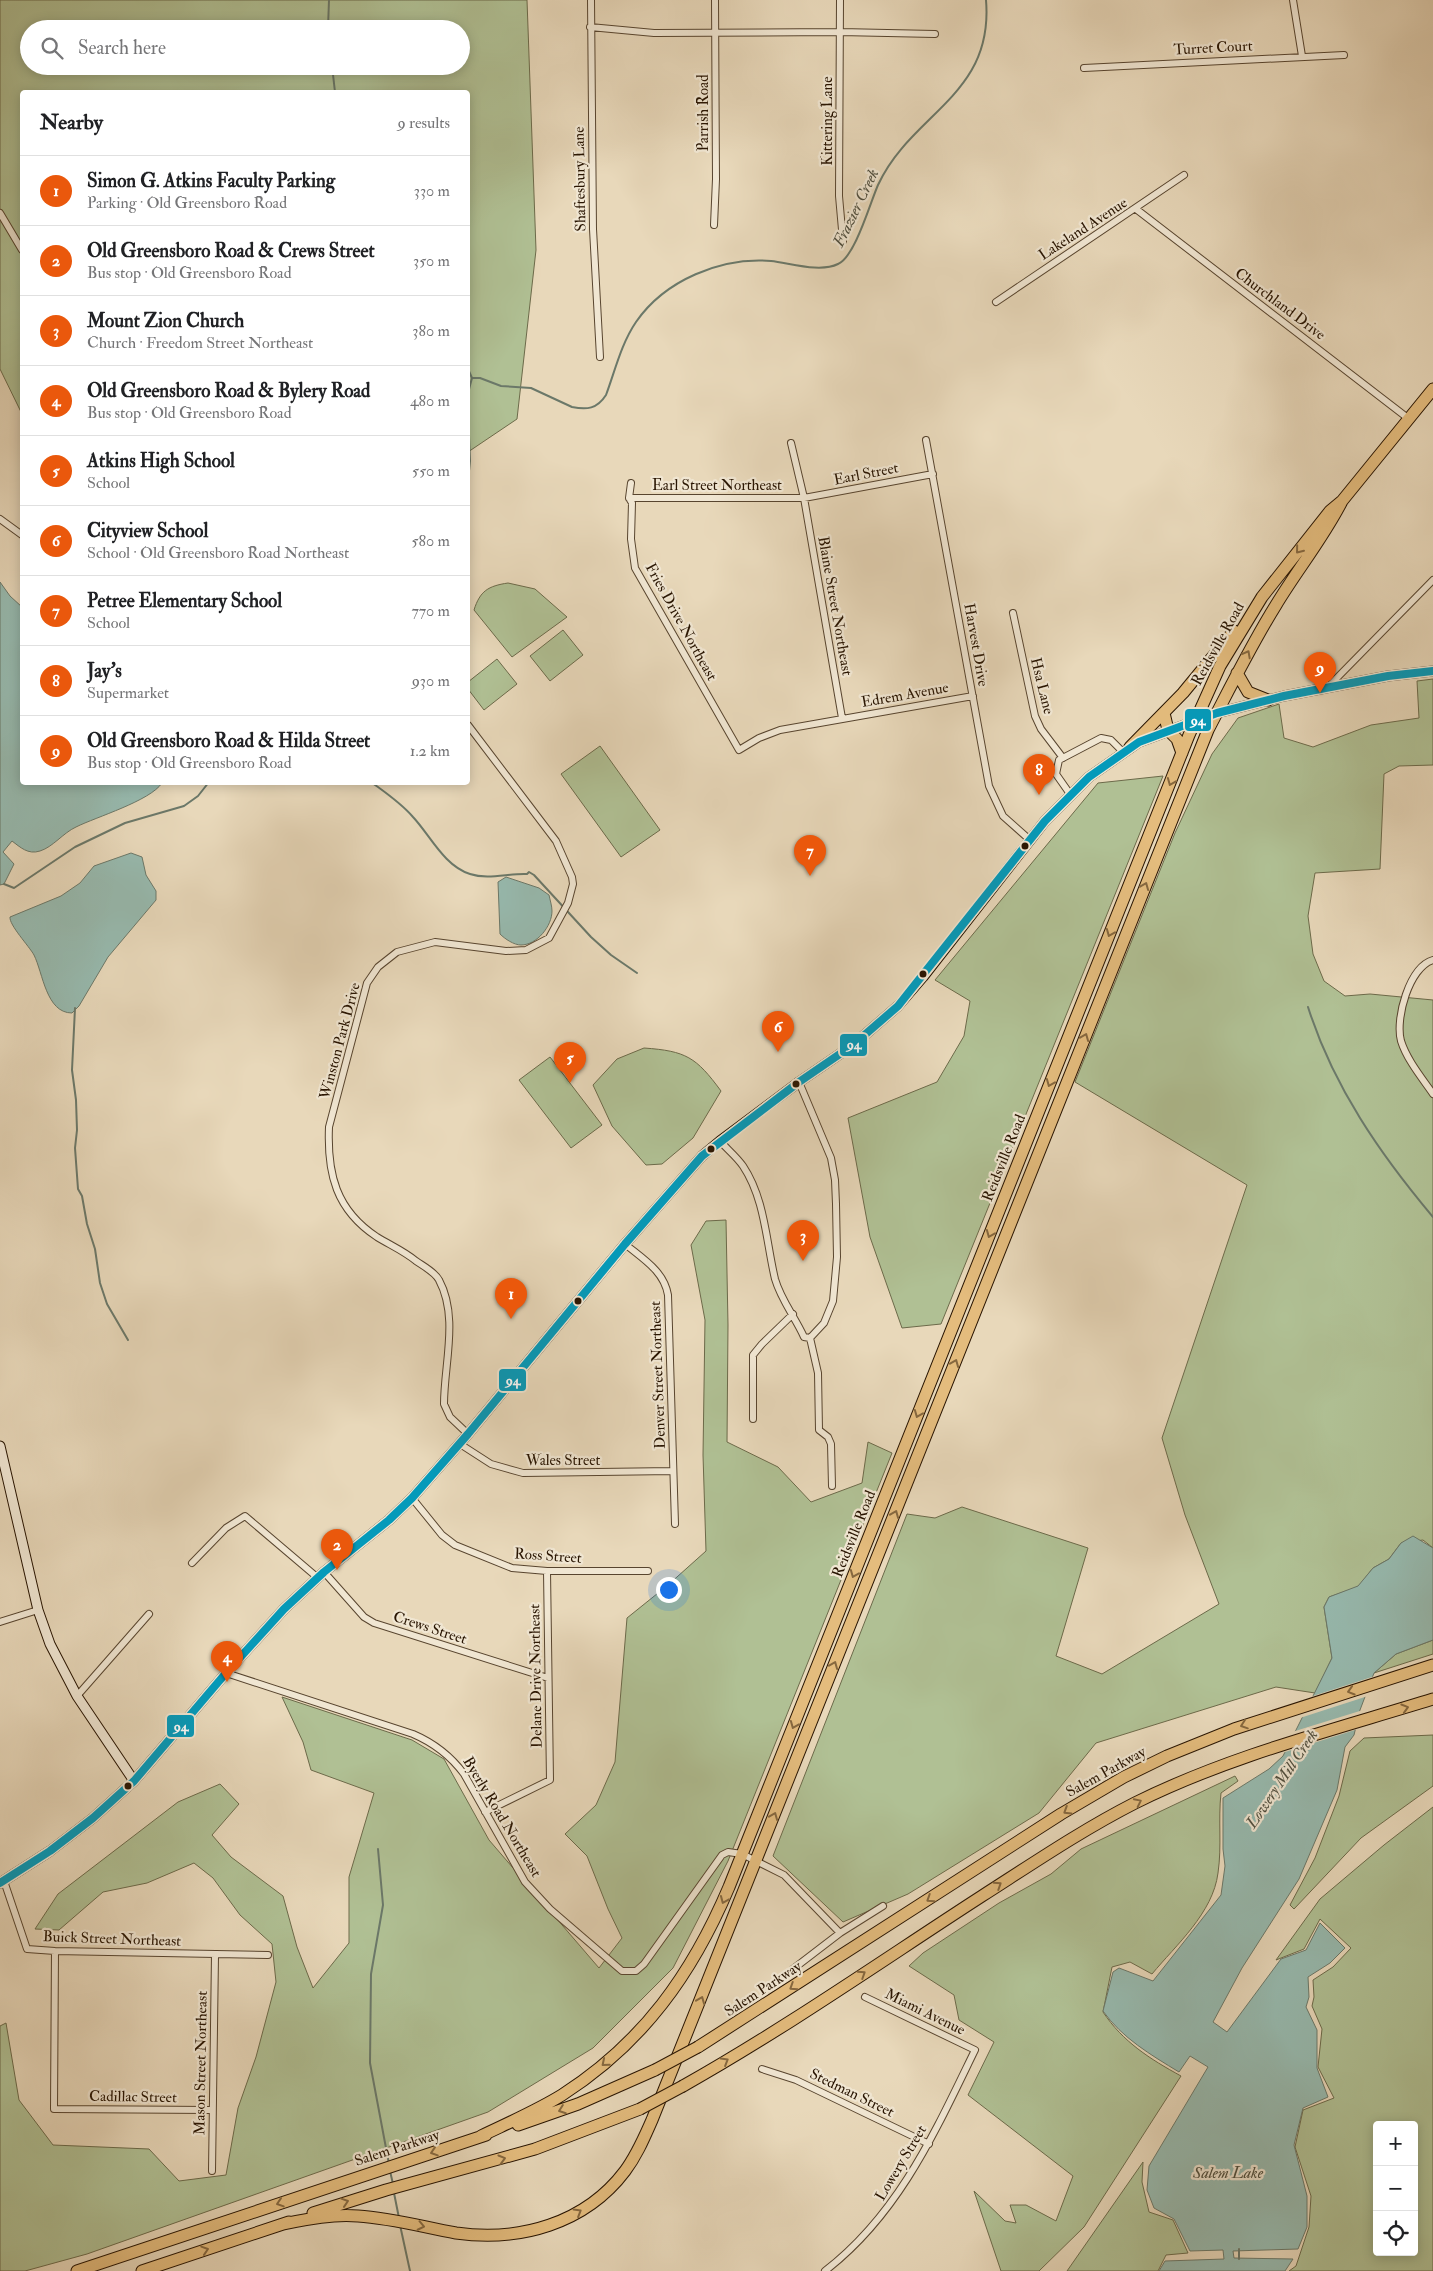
<!DOCTYPE html>
<meta charset="utf-8">
<style>
body{margin:0;font-family:"IM FELL Double Pica",serif;background:#f6f6f6;color:#202124}
.controls{position:absolute;right:15px;bottom:15px;display:grid;overflow:hidden;border-radius:5px;box-shadow:0 2px 12px #0003}
.controls button{width:45px;height:45px;display:grid;place-items:center;padding:0;border:0;border-bottom:1px solid #e0e0e0;background:#fff;color:#202124;font:25px sans-serif}
.you{position:absolute;left:668px;top:1589px;width:18px;height:18px;margin:-12px;border:4px solid #fff;border-radius:50%;background:#1a73e8;box-shadow:0 0 0 8px #1a73e833}
.badge{display:grid;place-items:center;width:32px;height:32px;border-radius:50%;background:#ea580c;color:#fff;font-size:16px;font-weight:700}
.pin{position:absolute;translate:-50% -41px;filter:drop-shadow(0 1px 2px #0008)}
.pin::after{content:'';position:absolute;top:26px;width:18px;height:15px;background:inherit;clip-path:polygon(0 0,100% 0,50% 100%)}
.list{margin:0;padding:0;list-style:none}
h2{display:flex;justify-content:space-between;align-items:center;height:65px;margin:0;padding:0 20px;font-size:21px}
h2 small{font-size:16px;font-weight:400;color:#757577}
.list li{display:grid;grid-template-columns:32px 1fr auto;gap:15px;align-items:center;box-sizing:border-box;height:70px;padding:0 20px;border-top:1px solid #e0e0e0}
.list b{display:block;font-size:19px;white-space:nowrap}
.list p{margin:0;font-size:16px;white-space:nowrap;color:#757577}
.list em{font-size:16px;font-style:normal;color:#757577}
.icon{flex:none;width:28px;height:28px;fill:none;stroke:currentColor;stroke-width:2;stroke-linecap:round;stroke-linejoin:round}
.map{position:relative;flex:none;width:1433px;height:2271px;overflow:hidden}
.search{position:absolute;background:#fff;box-shadow:0 2px 12px #0003;left:20px;top:20px;width:450px;height:55px;display:flex;align-items:center;gap:12px;box-sizing:border-box;padding:0 18px;border-radius:28px;color:#757577;font-size:19px}
.panel{position:absolute;background:#fff;box-shadow:0 2px 12px #0003;left:20px;top:90px;width:450px;height:695px;border-radius:5px}
.map>svg:first-child{display:block}
.green{fill:#b0c094;stroke:#6c6a4a;fill-rule:evenodd}
.water{fill:#97baaf;stroke:#6b7869}
.pier{fill:#e8d8ba}
.lines{fill:none;stroke-linecap:round;stroke-linejoin:round}
.stream{stroke:#6b7869;stroke-width:2}
.street-casing{stroke:#58452f;stroke-width:8}
.secondary-casing{stroke:#281401;stroke-width:11}
.highway-casing{stroke:#281401;stroke-width:13}
.street{stroke:#f0e6d2;stroke-width:6}
.secondary{stroke:#f0e6d2;stroke-width:9}
.highway{stroke:#e4bc7d;stroke-width:11}
.highway-bridge-casing{stroke:#281401;stroke-width:13;stroke-linecap:butt}
.highway-bridge{stroke:#e4bc7d;stroke-width:11}
.bus-1-casing{stroke:#f0e6d2;stroke-width:11}
.bus-1{stroke:#049aba;stroke-width:8}
.oneway{stroke:#86683f}
.bus-dot{fill:#281401;stroke:#f0e6d2;stroke-width:2}
.labels{text-anchor:middle;dominant-baseline:central;stroke-width:4.5;stroke-linejoin:round;paint-order:stroke}
.street-label{font-size:15px;fill:#281401;stroke:#f0e6d2}
.water-label{font-size:16px;font-style:italic;fill:#4f4e3e;stroke:#f0e6d2}
.line-badge{stroke:#f0e6d2;stroke-width:2}
.badge-label{font-size:14px;text-anchor:middle;font-weight:bold;fill:#fff}
</style>
<div class="map">
<svg width="1433" height="2271" viewBox="0 0 1433 2271">
<rect width="100%" height="100%" fill="#e8d8ba"/>
<filter id="stains"><feTurbulence type="fractalNoise" baseFrequency=".004" numOctaves="4"/><feColorMatrix values="0 0 0 0 .2 0 0 0 0 .09 0 0 0 0 .02 0 0 0 .5 -.17"/></filter>
<radialGradient id="worn" r=".72"><stop offset=".6" stop-color="#630" stop-opacity="0"/><stop offset="1" stop-color="#630" stop-opacity=".3"/></radialGradient>
<path class="green" d="M0,0h527l9,250 -19,169 -49,33v-360h-446v322l-22,-45zM29,29h432v37h-432z
M508,583l27,6 32,28 -55,40 -38,-47c6,-19 14,-24 34,-27z
M563,630l20,25 -33,26 -20,-25z
M497,659l20,25 -33,26 -16,-21v-7z
M1433,679v86l-34,1 -15,8 -4,95 -65,4 -7,43 5,38 11,27 21,15 25,-2 63,6v548l-10,-8 -22,3 -12,16 -16,9 -15,19 -29,10 -5,10 8,51 -17,35 -39,-6 -180,56 -57,70 -131,81 -65,28 -70,-66 134,-342 28,4 27,-11 126,41 -32,108 46,18 117,-70 -34,-89 -23,-77 85,-253 -172,-103 100,-249 37,-79 26,-36 41,-14 5,34 29,9 58,-22 48,-7 -2,-37z
M600,746l60,84 -39,27 -60,-83z
M1163,776l-222,548 -39,4 -32,-91 -22,-119 89,-36 27,-46 6,-35 -35,-21 163,-197z
M644,1048c42,3 52,9 77,43l-28,47 -31,26 -16,1 -34,-39 -19,-41 24,-26z
M550,1057l52,68 -31,23 -52,-68z
M726,1220l2,105 -1,117 51,25 33,35 51,-19 6,-41 24,11 -164,408 -55,107 -80,80 -105,64 -401,142 -62,17h-25v-245l6,-3 13,77 34,45 96,4 30,32 47,-6 12,-67 18,-51 20,-75 -4,-38 -32,-29 -27,-37 -19,-15 -47,20 -44,9 -44,38 -24,-1 23,-35 120,-92 42,-18 19,20 -27,31 19,22 52,39 14,51 16,41 36,-45v-66l25,-84 -63,-23 -8,-28 -21,-45 130,43 32,19 45,81 110,128 23,-30 -14,-29 -21,-53 -22,-22 31,-29 19,-43 12,-144 41,-33 38,-34 -3,-96 2,-135 -14,-75 15,-24z
M1433,1640v14l-59,19 22,-19z
M1433,1735v51l-72,52 -67,71 -4,-4 25,-47 24,-62 11,-45 14,-13z
M1235,1776l3,5 -17,12c-3,27 1,53 -3,80 -5,40 -42,72 -66,101l-22,-12 -18,5 -9,45c20,30 47,47 78,64l-97,151 -45,44h-38l-27,-80 31,30 11,2 -6,-18h16l30,16 17,-45 -105,-81 26,-53 -35,-22 -5,-25 -45,-29 14,-13 76,-50 52,-29 30,-25z
M1433,1807v464h-144l7,-5 13,-39 2,-31 -16,-49 8,-37 31,-12 -16,-31 4,-38 -10,-23 2,-9 -1,-17 20,-13 18,-19 -31,-29 -16,30 -28,11 44,-61 64,-54zM1377,2125h37v127h-37z
M1143,2162l-1,20 7,30 24,8 15,33 -22,2 -8,16h-91z"/>
<path class="water" d="M0,582l10,14 12,11v175l140,1c-12,18 -66,34 -86,44 -13,6 -23,20 -36,24 -12,4 -20,-4 -28,-10l-9,11 11,12 -10,20 -4,1z
M131,853l11,4 4,18 10,16v9l-48,57 -29,49 -7,7c-26,0 -29,-40 -38,-58 -5,-9 -25,-30 -24,-38l51,-21 19,-13 14,-17z
M506,877l33,11 10,7c1,5 3,11 3,16 0,15 -15,34 -31,34 -7,0 -16,-6 -21,-11l-2,-52z
M1413,1536l20,12v92l-37,14 -22,19 -14,37 -6,25 -9,12 -8,43 -38,89 -57,89 -29,54 14,10 54,-73 25,-9 14,-27 25,25 -15,15 -22,14 1,20 -3,10 11,23v38l11,29 -25,11 -9,37 13,51v31l-9,22 -65,2 1,7 59,1 -8,12h-126l6,-10 59,-2 -1,-9 -33,1 -16,-32 -20,-11 -7,-18 2,-24 59,-99 -18,-11 -11,16c-28,-17 -57,-34 -76,-61l10,-39 6,-4 34,13 68,-86 4,-29 -2,-17v-51l46,-29 14,-13 49,-98 -8,-51 5,-10 29,-11 15,-18 16,-9 12,-16z"/>
<path class="pier" d="M1375,1676l-7,20 -68,22 10,-21z
M1363,1710l-5,19 -76,24 10,-21z"/>
<g class="lines">
<path class="stream" d="M328,29l1,-29
M332,66l3,26
M468,369l4,9
M472,378h8l21,8 30,2 41,19c15,3 25,2 34,-12 9,-24 15,-51 30,-73 29,-42 85,-65 135,-61 19,2 49,12 67,3 17,-7 32,-61 40,-79 33,-72 116,-89 108,-185
M468,393l4,-15
M468,411l2,50 -2,20
M371,782c15,11 30,21 42,35 17,18 31,49 57,57 18,6 39,-1 57,0l2,-2 5,3 57,62 20,18 26,18
M4,884l10,4 61,-41 50,-24 59,-17 14,-10 11,-14
M1308,1007c25,79 72,147 125,210
M75,1008l-3,62 4,30 1,30 -2,18 3,41 4,7 5,28 8,25 5,34 7,21 21,36
M378,1849l5,56 -12,69 -1,89 19,101
M390,2171l3,13
M394,2193l5,25
M400,2225l10,46
M1239,2259v-10"/>
<defs>
<path id="street" d="M591,0l2,229 7,128
M840,0l-1,196 4,45
M1293,0l9,56
M590,27l64,6 186,-1 95,2
M1084,68l260,-13
M1136,209l273,210
M0,213l22,37
M714,225l2,-46 -1,-179
M996,302l188,-127
M926,440l63,346 14,30 27,24
M791,443l13,55 38,220
M631,483l-2,15 3,5 -1,36 4,29 104,182 20,-12 21,-8 193,-34
M629,498h175l129,-24
M0,519l22,16
M1013,613l22,103 6,13 22,29
M1328,687l105,-107
M468,725l88,116 16,36 1,7 -5,19 -19,35 -23,12 -20,1 -71,-9 -38,10 -19,15 -11,16 -38,144c-2,47 7,83 48,110 13,8 27,14 39,24 7,5 19,11 23,19 20,37 5,84 5,124l6,13 18,17
M1070,794l-14,-20 3,-14 42,-22 10,2 12,12
M1433,960c-24,7 -38,59 -32,81 6,19 21,37 32,53
M799,1082l32,76 4,22 1,24 1,53 -4,44 -9,22 -14,15
M720,1141c7,8 17,16 23,25 22,33 23,75 32,113 6,21 20,38 29,58l6,1
M625,1244c18,15 39,27 43,51l7,229
M810,1338l8,35 1,57 9,7 3,7 1,42
M753,1419v-64l9,-11 31,-30
M460,1444l31,20 32,9 150,-2
M412,1498l30,37 13,10 57,23 35,3h101
M192,1563l34,-35 19,-12 73,62
M324,1572l40,45 10,6 174,55
M0,1622l38,-12
M226,1673l187,61c21,9 37,21 51,40l61,108 25,27 72,62h14l8,-7 78,-109 6,-3 14,2 42,21 56,58
M77,1696l72,-82
M485,1812l65,-32 -3,-209
M4,1881l23,68 28,2 213,4
M55,1951l-1,158 158,1
M793,1969l47,-36 43,-27
M762,2069l34,11 133,64
M212,2171l3,-216
M825,2271c74,-57 110,-139 150,-221l-110,-53"/>
<path id="secondary" d="M0,1446l38,164 12,34 27,52 57,85
M0,1883l50,-32 43,-33 41,-37 92,-108 58,-64 40,-37 65,-52 23,-22 56,-64 157,-190 77,-88 18,-15 79,-59 54,-37 45,-39 25,-29 122,-156 44,-44 50,-35 78,-29 67,-17 104,-20 45,-5"/>
<path id="highway" d="M1237,673l11,19 20,8
M1164,713l4,17 9,9 5,14
M1130,747l53,-54 51,-62
M698,2047l363,-233 63,-37 43,-21 67,-27 199,-64
M683,2086c103,-58 200,-126 299,-190 50,-32 100,-66 153,-93 94,-47 198,-73 298,-104
M518,2125l60,-21 77,-34
M481,2136c27,-13 55,-25 81,-41 81,-52 130,-121 167,-208l460,-1152 31,-69 42,-69 68,-86 12,-10 91,-112
M313,2213l73,-23 149,-41 105,-40
M283,2224c25,-5 49,-10 75,-8 33,2 65,11 98,17 63,9 129,-9 169,-62 12,-16 19,-33 27,-51l556,-1390c22,-42 43,-85 68,-125 21,-35 48,-68 66,-104
M77,2271l409,-136
M142,2271l147,-49"/>
</defs>
<use href="#street" class="street-casing"/>
<use href="#secondary" class="secondary-casing"/>
<use href="#highway" class="highway-casing"/>
<use href="#street" class="street"/>
<use href="#secondary" class="secondary"/>
<use href="#highway" class="highway"/>
<defs>
<path id="highway-bridge" d="M655,2070l43,-23
M640,2109l43,-23"/>
</defs>
<use href="#highway-bridge" class="highway-bridge-casing"/>
<use href="#highway-bridge" class="highway-bridge"/>
<defs>
<path id="bus-1" d="M0,1883l50,-32 43,-33 41,-37 92,-108 58,-64 40,-37 65,-52 23,-22 56,-64 157,-190 77,-88 97,-74 54,-37 45,-39 147,-185 44,-44 50,-35 78,-29 67,-17 104,-20 45,-5"/>
</defs>
<use href="#bus-1" class="bus-1-casing"/>
<use href="#bus-1" class="bus-1"/>
</g>
<defs><path id="oneway-chevron" d="M-2-3.5L2.5 0L-2 3.5" fill="none" stroke-width="1.6" stroke-linecap="round" stroke-linejoin="round" transform="scale(1.25)"/></defs>
<g class="oneway">
<use href="#oneway-chevron" transform="translate(1299 550) rotate(129)"/>
<use href="#oneway-chevron" transform="translate(1247 654) rotate(-62)"/>
<use href="#oneway-chevron" transform="translate(1171 782) rotate(112)"/>
<use href="#oneway-chevron" transform="translate(1145 886) rotate(-68)"/>
<use href="#oneway-chevron" transform="translate(1110 933) rotate(112)"/>
<use href="#oneway-chevron" transform="translate(1085 1037) rotate(-68)"/>
<use href="#oneway-chevron" transform="translate(1050 1083) rotate(112)"/>
<use href="#oneway-chevron" transform="translate(990 1234) rotate(112)"/>
<use href="#oneway-chevron" transform="translate(955 1363) rotate(-68)"/>
<use href="#oneway-chevron" transform="translate(918 1414) rotate(112)"/>
<use href="#oneway-chevron" transform="translate(895 1514) rotate(-68)"/>
<use href="#oneway-chevron" transform="translate(854 1574) rotate(112)"/>
<use href="#oneway-chevron" transform="translate(834 1665) rotate(-68)"/>
<use href="#oneway-chevron" transform="translate(1351 1691) rotate(163)"/>
<use href="#oneway-chevron" transform="translate(1405 1708) rotate(-17)"/>
<use href="#oneway-chevron" transform="translate(794 1725) rotate(112)"/>
<use href="#oneway-chevron" transform="translate(1244 1725) rotate(161)"/>
<use href="#oneway-chevron" transform="translate(1138 1802) rotate(-26)"/>
<use href="#oneway-chevron" transform="translate(1067 1811) rotate(148)"/>
<use href="#oneway-chevron" transform="translate(774 1816) rotate(-68)"/>
<use href="#oneway-chevron" transform="translate(998 1885) rotate(-33)"/>
<use href="#oneway-chevron" transform="translate(930 1899) rotate(147)"/>
<use href="#oneway-chevron" transform="translate(724 1900) rotate(113)"/>
<use href="#oneway-chevron" transform="translate(862 1974) rotate(-33)"/>
<use href="#oneway-chevron" transform="translate(793 1987) rotate(147)"/>
<use href="#oneway-chevron" transform="translate(701 2000) rotate(-68)"/>
<use href="#oneway-chevron" transform="translate(725 2061) rotate(-31)"/>
<use href="#oneway-chevron" transform="translate(605 2063) rotate(140)"/>
<use href="#oneway-chevron" transform="translate(562 2110) rotate(160)"/>
<use href="#oneway-chevron" transform="translate(434 2152) rotate(162)"/>
<use href="#oneway-chevron" transform="translate(502 2159) rotate(-16)"/>
<use href="#oneway-chevron" transform="translate(345 2202) rotate(-18)"/>
<use href="#oneway-chevron" transform="translate(280 2203) rotate(162)"/>
<use href="#oneway-chevron" transform="translate(578 2212) rotate(-31)"/>
<use href="#oneway-chevron" transform="translate(421 2226) rotate(12)"/>
<use href="#oneway-chevron" transform="translate(205 2250) rotate(-18)"/>
</g>
<g class="bus-dot">
<circle cx="1025" cy="846" r="4.5"/>
<circle cx="923" cy="974" r="4.5"/>
<circle cx="796" cy="1084" r="4.5"/>
<circle cx="711" cy="1149" r="4.5"/>
<circle cx="578" cy="1301" r="4.5"/>
<circle cx="128" cy="1786" r="4.5"/>
</g>
<g class="labels">
<g class="street-label">
<text transform="translate(1213 48) rotate(-3)">Turret Court</text>
<text transform="translate(703 113) rotate(-90)">Parrish Road</text>
<text transform="translate(827 121) rotate(-90)">Kittering Lane</text>
<text transform="translate(580 179) rotate(-91)">Shaftesbury Lane</text>
<text transform="translate(1083 229) rotate(-33)">Lakeland Avenue</text>
<text transform="translate(1280 304) rotate(37)">Churchland Drive</text>
<text transform="translate(866 474) rotate(-11)">Earl Street</text>
<text x="717" y="485">Earl Street Northeast</text>
<text transform="translate(835 606) rotate(80)">Blaine Street Northeast</text>
<text transform="translate(681 622) rotate(61)">Fries Drive Northeast</text>
<text transform="translate(1218 644) rotate(-61)">Reidsville Road</text>
<text transform="translate(976 645) rotate(80)">Harvest Drive</text>
<text transform="translate(1042 686) rotate(76)">Hsa Lane</text>
<text transform="translate(905 695) rotate(-10)">Edrem Avenue</text>
<text transform="translate(340 1041) rotate(-75)">Winston Park Drive</text>
<text transform="translate(1004 1158) rotate(-68)">Reidsville Road</text>
<text transform="translate(658 1375) rotate(-92)">Denver Street Northeast</text>
<text x="563" y="1460">Wales Street</text>
<text transform="translate(854 1534) rotate(-68)">Reidsville Road</text>
<text transform="translate(548 1556) rotate(4)">Ross Street</text>
<text transform="translate(430 1628) rotate(18)">Crews Street</text>
<text transform="translate(536 1676) rotate(-91)">Delane Drive Northeast</text>
<text transform="translate(1106 1772) rotate(-29)">Salem Parkway</text>
<text transform="translate(502 1817) rotate(59)">Byerly Road Northeast</text>
<text transform="translate(112 1939) rotate(2)">Buick Street Northeast</text>
<text transform="translate(763 1989) rotate(-33)">Salem Parkway</text>
<text transform="translate(925 2012) rotate(26)">Miami Avenue</text>
<text transform="translate(201 2063) rotate(-89)">Mason Street Northeast</text>
<text transform="translate(852 2093) rotate(26)">Stedman Street</text>
<text transform="translate(133 2097) rotate(1)">Cadillac Street</text>
<text transform="translate(397 2148) rotate(-18)">Salem Parkway</text>
<text transform="translate(901 2163) rotate(-59)">Lowery Street</text>
</g>
<g class="water-label">
<text transform="translate(856 208) rotate(-64)">Frazier Creek</text>
<text transform="translate(1282 1779) rotate(-56)">Lowery Mill Creek</text>
<text x="1228" y="2173">Salem Lake</text>
</g>
</g>
<g class="line-badge">
<rect x="1184" y="708" width="28" height="24" rx="5" fill="#049aba"/>
<rect x="839" y="1033" width="29" height="24" rx="5" fill="#049aba"/>
<rect x="498" y="1368" width="29" height="24" rx="5" fill="#049aba"/>
<rect x="166" y="1714" width="29" height="24" rx="5" fill="#049aba"/>
</g>
<g class="badge-label">
<text x="1198" y="725">94</text>
<text x="854" y="1049">94</text>
<text x="513" y="1385">94</text>
<text x="181" y="1731">94</text>
</g>
<rect width="100%" height="100%" filter="url(#stains)"/>
<rect width="100%" height="100%" fill="url(#worn)"/>
</svg>
<div class="controls">
<button>+</button>
<button>−</button>
<button><svg class="icon" aria-label="locate" viewBox="0 0 24 24"><circle cx="12" cy="12" r="6"/><path d="M12 2v4M12 18v4M2 12h4M18 12h4"/></svg></button>
</div>
<div class="you"></div>
<div class="pin badge" style="left:511px;top:1319px">1</div>
<div class="pin badge" style="left:337px;top:1570px">2</div>
<div class="pin badge" style="left:803px;top:1261px">3</div>
<div class="pin badge" style="left:227px;top:1682px">4</div>
<div class="pin badge" style="left:570px;top:1083px">5</div>
<div class="pin badge" style="left:778px;top:1052px">6</div>
<div class="pin badge" style="left:810px;top:876px">7</div>
<div class="pin badge" style="left:1039px;top:795px">8</div>
<div class="pin badge" style="left:1320px;top:693px">9</div>
<div class="search"><svg class="icon" aria-label="search" viewBox="0 0 24 24"><circle cx="10" cy="10" r="6"/><path d="M15 15l6 6"/></svg>Search here</div>
<section class="panel">
<h2>Nearby<small>9 results</small></h2>
<ul class="list">
<li><span class="badge">1</span><div><b>Simon G. Atkins Faculty Parking</b><p>Parking · Old Greensboro Road</p></div><em>330 m</em></li>
<li><span class="badge">2</span><div><b>Old Greensboro Road &amp; Crews Street</b><p>Bus stop · Old Greensboro Road</p></div><em>350 m</em></li>
<li><span class="badge">3</span><div><b>Mount Zion Church</b><p>Church · Freedom Street Northeast</p></div><em>380 m</em></li>
<li><span class="badge">4</span><div><b>Old Greensboro Road &amp; Bylery Road</b><p>Bus stop · Old Greensboro Road</p></div><em>480 m</em></li>
<li><span class="badge">5</span><div><b>Atkins High School</b><p>School</p></div><em>550 m</em></li>
<li><span class="badge">6</span><div><b>Cityview School</b><p>School · Old Greensboro Road Northeast</p></div><em>580 m</em></li>
<li><span class="badge">7</span><div><b>Petree Elementary School</b><p>School</p></div><em>770 m</em></li>
<li><span class="badge">8</span><div><b>Jay's</b><p>Supermarket</p></div><em>930 m</em></li>
<li><span class="badge">9</span><div><b>Old Greensboro Road &amp; Hilda Street</b><p>Bus stop · Old Greensboro Road</p></div><em>1.2 km</em></li>
</ul>
</section>
</div>
